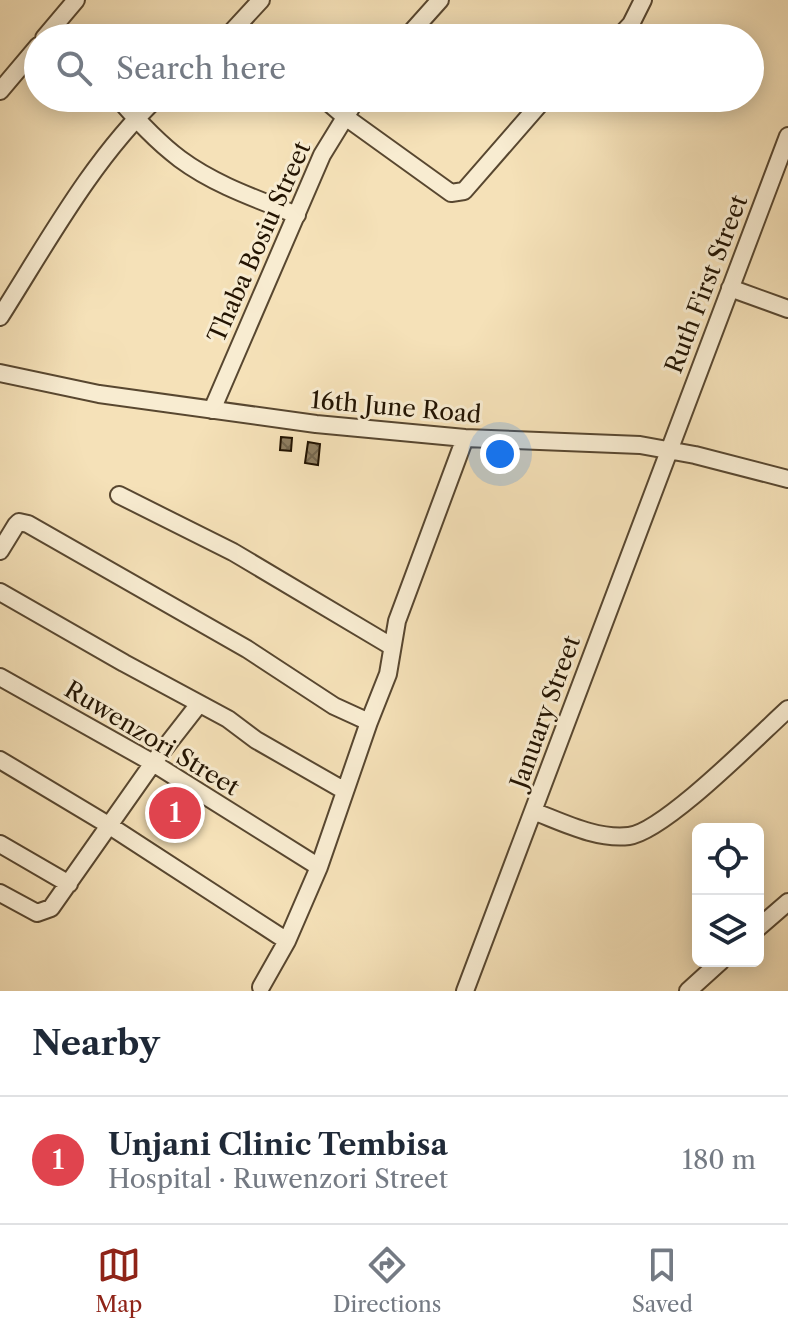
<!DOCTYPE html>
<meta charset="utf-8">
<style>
body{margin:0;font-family:"Libre Caslon Text",serif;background:#f6f6f7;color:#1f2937}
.controls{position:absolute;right:24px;bottom:24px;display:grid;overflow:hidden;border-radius:12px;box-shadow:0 4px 20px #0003}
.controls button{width:72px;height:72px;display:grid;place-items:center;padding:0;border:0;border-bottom:2px solid #e0e1e3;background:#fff;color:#1f2937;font:40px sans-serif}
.you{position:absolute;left:500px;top:454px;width:28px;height:28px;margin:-20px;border:6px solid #fff;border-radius:50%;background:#1a73e8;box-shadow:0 0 0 12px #1a73e833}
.badge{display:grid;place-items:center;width:52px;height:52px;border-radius:50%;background:#8f2418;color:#fff;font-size:26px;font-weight:700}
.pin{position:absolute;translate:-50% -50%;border:4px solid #fff;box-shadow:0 2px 8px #0006}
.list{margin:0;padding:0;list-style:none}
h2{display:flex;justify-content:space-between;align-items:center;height:104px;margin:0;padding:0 32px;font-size:34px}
h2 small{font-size:26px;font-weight:400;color:#747a83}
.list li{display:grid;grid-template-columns:52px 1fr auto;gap:24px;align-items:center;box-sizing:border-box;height:128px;padding:0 32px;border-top:2px solid #e0e1e3}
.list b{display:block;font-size:30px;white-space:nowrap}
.list p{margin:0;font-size:26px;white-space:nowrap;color:#747a83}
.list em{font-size:26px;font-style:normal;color:#747a83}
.icon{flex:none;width:44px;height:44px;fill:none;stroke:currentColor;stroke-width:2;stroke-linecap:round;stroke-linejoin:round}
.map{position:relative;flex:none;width:788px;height:991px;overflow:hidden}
.search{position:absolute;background:#fff;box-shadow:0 4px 20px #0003;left:24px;right:24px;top:24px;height:88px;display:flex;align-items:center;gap:20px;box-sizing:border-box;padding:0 28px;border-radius:44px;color:#747a83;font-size:30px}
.sheet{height:232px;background:#fff}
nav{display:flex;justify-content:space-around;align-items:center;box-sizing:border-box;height:112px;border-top:2px solid #e0e1e3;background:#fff;font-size:22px;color:#747a83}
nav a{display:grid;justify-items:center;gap:4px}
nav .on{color:#8f2418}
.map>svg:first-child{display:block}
.building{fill:url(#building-cross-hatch);stroke:#231402;stroke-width:2}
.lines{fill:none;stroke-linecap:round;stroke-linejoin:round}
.street-casing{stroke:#584730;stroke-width:20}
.street{stroke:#f8ecd1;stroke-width:16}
.labels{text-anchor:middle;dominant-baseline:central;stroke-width:6;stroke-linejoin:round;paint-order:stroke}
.street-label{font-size:24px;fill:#231402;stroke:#f8ecd1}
</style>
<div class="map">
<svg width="788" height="991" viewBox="0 0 788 991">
<defs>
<pattern id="building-cross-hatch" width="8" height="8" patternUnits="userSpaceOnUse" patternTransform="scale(2)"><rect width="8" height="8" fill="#907f61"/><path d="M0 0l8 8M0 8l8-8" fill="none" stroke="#75674e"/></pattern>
</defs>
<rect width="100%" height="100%" fill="#f5e1b8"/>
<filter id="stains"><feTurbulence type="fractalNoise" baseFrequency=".0025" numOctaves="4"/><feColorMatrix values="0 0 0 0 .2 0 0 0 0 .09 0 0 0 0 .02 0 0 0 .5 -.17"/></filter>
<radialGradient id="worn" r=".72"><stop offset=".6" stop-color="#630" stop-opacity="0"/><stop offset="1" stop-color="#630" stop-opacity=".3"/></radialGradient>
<path class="building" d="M281,437l11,1 -1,13 -11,-1z
M308,442l12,2 -2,21 -13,-2z"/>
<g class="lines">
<defs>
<path id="street" d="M239,25l15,13
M44,38l32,-38
M226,38l35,-38
M406,38l34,-38
M618,38l13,-14 12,-24
M0,91l38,-45
M118,98c19,22 38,43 62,61 35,26 77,40 117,56
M323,98l21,18 107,77 13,-2 81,-93
M730,288l58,21
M0,317c47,-74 93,-159 157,-219
M0,373l99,21 217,30 149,14 175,7 55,10 93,24
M212,410l110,-255 35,-57
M119,495l114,57 158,94
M0,551l16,-26 3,-3 9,2 219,125 87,57 35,16
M0,592l124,71 104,56 28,21 89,51
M0,677l153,86 166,104
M0,760l110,66 177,115
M533,811c29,11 64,29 96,25 36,-5 128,-99 159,-127
M0,844l69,40
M0,893l37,20 14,-5 102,-145 46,-59
M758,928l30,-26
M261,987l26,-46 32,-74 50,-145 19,-48 9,-53 68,-183
M465,991l323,-855
M688,991l33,-30"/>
</defs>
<use href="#street" class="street-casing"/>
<use href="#street" class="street"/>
</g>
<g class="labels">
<g class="street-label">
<text transform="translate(259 242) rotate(-66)">Thaba Bosiu Street</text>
<text transform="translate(706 284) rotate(-69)">Ruth First Street</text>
<text transform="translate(396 407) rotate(5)">16th June Road</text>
<text transform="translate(545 712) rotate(-70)">January Street</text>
<text transform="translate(152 738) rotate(31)">Ruwenzori Street</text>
</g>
</g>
<rect width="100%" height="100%" filter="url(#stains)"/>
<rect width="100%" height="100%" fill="url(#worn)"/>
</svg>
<div class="controls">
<button><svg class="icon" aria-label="locate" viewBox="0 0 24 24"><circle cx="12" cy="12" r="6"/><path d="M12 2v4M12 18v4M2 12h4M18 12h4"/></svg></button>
<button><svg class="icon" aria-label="layers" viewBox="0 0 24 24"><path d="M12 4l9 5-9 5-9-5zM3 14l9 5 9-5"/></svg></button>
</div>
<div class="you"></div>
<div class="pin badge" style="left:175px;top:813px;background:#e0444e">1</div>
<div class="search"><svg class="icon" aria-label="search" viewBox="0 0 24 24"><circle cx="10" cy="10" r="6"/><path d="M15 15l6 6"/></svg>Search here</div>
</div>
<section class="sheet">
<h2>Nearby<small></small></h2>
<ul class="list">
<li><span class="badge" style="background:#e0444e">1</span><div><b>Unjani Clinic Tembisa</b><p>Hospital · Ruwenzori Street</p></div><em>180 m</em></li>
</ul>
</section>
<nav>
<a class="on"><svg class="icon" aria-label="map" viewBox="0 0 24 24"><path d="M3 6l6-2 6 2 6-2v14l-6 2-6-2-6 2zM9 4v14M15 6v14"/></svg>Map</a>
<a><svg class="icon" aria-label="directions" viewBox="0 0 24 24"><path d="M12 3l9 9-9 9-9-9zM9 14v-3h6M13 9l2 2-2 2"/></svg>Directions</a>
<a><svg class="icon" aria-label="saved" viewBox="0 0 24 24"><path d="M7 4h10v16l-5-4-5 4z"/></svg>Saved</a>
</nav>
